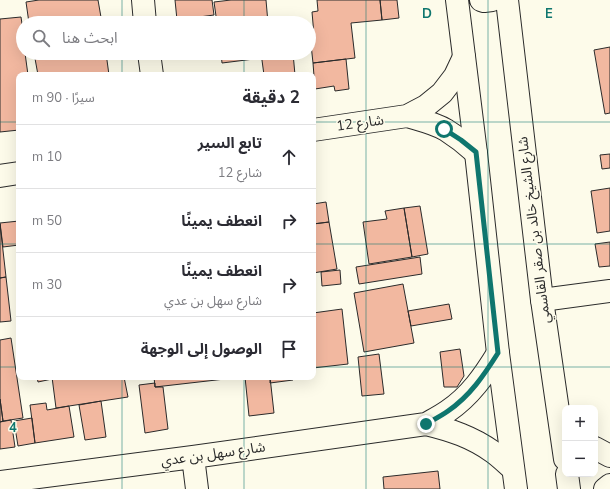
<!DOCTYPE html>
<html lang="ar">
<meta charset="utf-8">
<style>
body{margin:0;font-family:"Nunito Sans","Noto Sans Arabic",sans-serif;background:#f7f7f7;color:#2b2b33;direction:rtl}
.controls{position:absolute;right:12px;bottom:12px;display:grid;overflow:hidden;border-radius:8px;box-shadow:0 4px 16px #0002}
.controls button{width:36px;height:36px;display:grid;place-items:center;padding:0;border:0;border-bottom:1px solid #e1e1e2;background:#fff;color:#2b2b33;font:20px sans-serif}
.stop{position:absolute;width:12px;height:12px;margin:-9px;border:3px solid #0f766e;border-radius:50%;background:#fff}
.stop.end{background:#0f766e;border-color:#fff;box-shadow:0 1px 4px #0008}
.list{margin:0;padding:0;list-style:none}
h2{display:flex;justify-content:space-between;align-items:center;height:52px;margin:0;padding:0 16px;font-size:17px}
h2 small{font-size:13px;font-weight:400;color:#7c7c81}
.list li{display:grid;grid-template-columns:26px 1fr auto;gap:12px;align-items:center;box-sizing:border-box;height:64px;padding:0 16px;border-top:1px solid #e1e1e2}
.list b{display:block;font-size:15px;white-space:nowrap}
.list p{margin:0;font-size:13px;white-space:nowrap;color:#7c7c81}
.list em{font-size:13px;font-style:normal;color:#7c7c81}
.icon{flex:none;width:22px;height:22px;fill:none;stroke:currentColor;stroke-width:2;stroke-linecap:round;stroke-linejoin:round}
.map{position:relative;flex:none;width:610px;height:489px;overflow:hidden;direction:ltr}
.search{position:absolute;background:#fff;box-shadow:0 4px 16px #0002;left:16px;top:16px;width:300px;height:44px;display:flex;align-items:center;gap:10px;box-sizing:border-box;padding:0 14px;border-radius:22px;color:#7c7c81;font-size:15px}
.panel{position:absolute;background:#fff;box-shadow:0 4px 16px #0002;left:16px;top:72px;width:300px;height:308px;border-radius:8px;direction:rtl}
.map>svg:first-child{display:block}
.building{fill:#f2b8a0;stroke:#2b2b2b}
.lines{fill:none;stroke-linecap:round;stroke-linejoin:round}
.street-casing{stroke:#2b2b2b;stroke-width:24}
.secondary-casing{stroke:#2b2b2b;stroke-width:24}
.street{stroke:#fdfbea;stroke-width:22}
.secondary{stroke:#fdfbea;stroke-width:22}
.route{stroke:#0f766e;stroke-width:5}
.grid{fill:none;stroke:#0f766e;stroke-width:1;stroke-opacity:0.55}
.labels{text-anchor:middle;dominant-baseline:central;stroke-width:3;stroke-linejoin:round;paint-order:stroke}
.street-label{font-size:14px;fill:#2b2b2b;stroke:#fdfbea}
.grid-label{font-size:13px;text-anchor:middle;font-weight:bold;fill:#0f766e;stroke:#fdfbea;stroke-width:3;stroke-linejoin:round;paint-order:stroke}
</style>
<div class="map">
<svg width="610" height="489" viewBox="0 0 610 489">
<rect width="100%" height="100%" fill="#fdfbea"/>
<path class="building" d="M39,0h59l4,23h-73l-3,-21z
M175,0h37l2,15 -37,5z
M231,0h35l2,23h-51l-3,-21z
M317,0h63l2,20 -31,3 4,35 -42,5 -3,-28h4l-2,-23 6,-1z
M380,0h17l2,18 -17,2z
M21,17l2,14v22h2l3,22h-9v55l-19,2v-113z
M610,47v66l-5,1 -11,-64z
M34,53h72l3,22h-71z
M221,53h40l1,5 -40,5z
M261,53h32l2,22h-31z
M346,59l3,30 -14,2 -1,-5 -19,3 -2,-26z
M610,154v14l-8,1 -2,-14z
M610,188v43l-13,2 -6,-42z
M326,202l3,20 -16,2v-20z
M420,206l8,48 -16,3 -8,-49z
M404,208l8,49 -43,7 -6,-42 24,-3 -2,-8z
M19,221v24l-16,2 -3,-24z
M329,222l8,47 -24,4v-49z
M0,224l6,53 -6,1z
M610,242v24l-11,1 -4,-23z
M420,257l2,17 -63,10 -3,-17z
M340,270l1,14 -19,2 -1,-14z
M6,277l5,44 -11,1v-44z
M403,284l11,59 -50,9 -10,-59z
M449,304l3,15 -41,7 -3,-15z
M342,309l6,55 -35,4v-55z
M11,338l12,80 -20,3 -3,-22v-59z
M460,349l4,27 -7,11h-13l-4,-35z
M379,354l5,40 -22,2 -4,-39z
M37,377h15v2l-14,3z
M52,377h72l4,20 -72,11z
M154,377h71v2l-70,8z
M245,377h25l4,36 -25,3z
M270,377h23v3l-23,3z
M155,383v4h8l5,42 -23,4 -6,-48z
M0,399l3,22 -3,1z
M101,401l5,36 -21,3 -6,-35z
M46,403l1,7 22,-4 5,31 -39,6 -5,-38z
M32,418l3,25 -17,3 -4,-25z
M11,420l4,27 -15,2v-27z
M438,471l2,18h-56l-1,-12z"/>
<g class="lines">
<defs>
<path id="street" d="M143,0l2,23
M149,53l3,22
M407,116c13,4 27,7 39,14 11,7 20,14 30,23
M313,130l94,-14 19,-10 16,-13 13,-17 9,-19
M0,176l19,-3
M542,300l68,-9
M426,424c25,6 46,13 67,28 7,5 13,11 20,17
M595,448l15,8
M193,457l4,32
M0,482l193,-25 233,-33c7,-4 15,-8 22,-13 22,-15 36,-35 50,-58
M605,489l5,-4"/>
<path id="secondary" d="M457,0l19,153 22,200 18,136
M481,0l3,1 8,-1
M507,0l35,300 23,159
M567,474l2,15"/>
</defs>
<use href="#street" class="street-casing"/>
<use href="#secondary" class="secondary-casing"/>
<use href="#street" class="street"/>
<use href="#secondary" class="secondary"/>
</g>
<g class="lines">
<path class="route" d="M426,424c7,-4 15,-8 22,-13 22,-15 36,-36 50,-58l-22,-201 -15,-12 -17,-11"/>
</g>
<path class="grid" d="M122,0v23M244,0v23M366,0v489M488,0v489M122,53v22M244,53v22M0,122h19M313,122h297M0,244h19M313,244h297M0,367h19M313,367h297M122,377v112M244,377v112"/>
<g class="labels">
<g class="street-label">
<text transform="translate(360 123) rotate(-8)">شارع 12</text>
<text transform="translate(534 230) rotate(-97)">شارع الشيخ خالد بن صقر القاسمي</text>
<text transform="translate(213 454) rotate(-8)">شارع سهل بن عدي</text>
</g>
</g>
<g class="grid-label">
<text x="427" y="18">D</text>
<text x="549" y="18">E</text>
<text x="13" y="432">4</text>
</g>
</svg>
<div class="controls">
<button>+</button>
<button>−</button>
</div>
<div class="stop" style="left:444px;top:129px"></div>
<div class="stop end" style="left:426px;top:424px"></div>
<div class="search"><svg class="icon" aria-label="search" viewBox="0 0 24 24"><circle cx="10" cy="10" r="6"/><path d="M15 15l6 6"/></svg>ابحث هنا</div>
<section class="panel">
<h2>2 دقيقة<small>سيرًا · 90 m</small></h2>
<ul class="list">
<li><svg class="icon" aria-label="ahead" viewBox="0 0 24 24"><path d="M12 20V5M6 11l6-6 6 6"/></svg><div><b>تابع السير</b><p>شارع 12</p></div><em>10 m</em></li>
<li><svg class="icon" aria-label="right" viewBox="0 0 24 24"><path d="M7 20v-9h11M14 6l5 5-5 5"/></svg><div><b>انعطف يمينًا</b></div><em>50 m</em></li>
<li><svg class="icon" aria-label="right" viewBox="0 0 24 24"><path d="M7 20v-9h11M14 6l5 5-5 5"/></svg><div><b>انعطف يمينًا</b><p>شارع سهل بن عدي</p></div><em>30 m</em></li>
<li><svg class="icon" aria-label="arrive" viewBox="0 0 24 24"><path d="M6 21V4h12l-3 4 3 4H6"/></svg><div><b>الوصول إلى الوجهة</b></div></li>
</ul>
</section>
</div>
